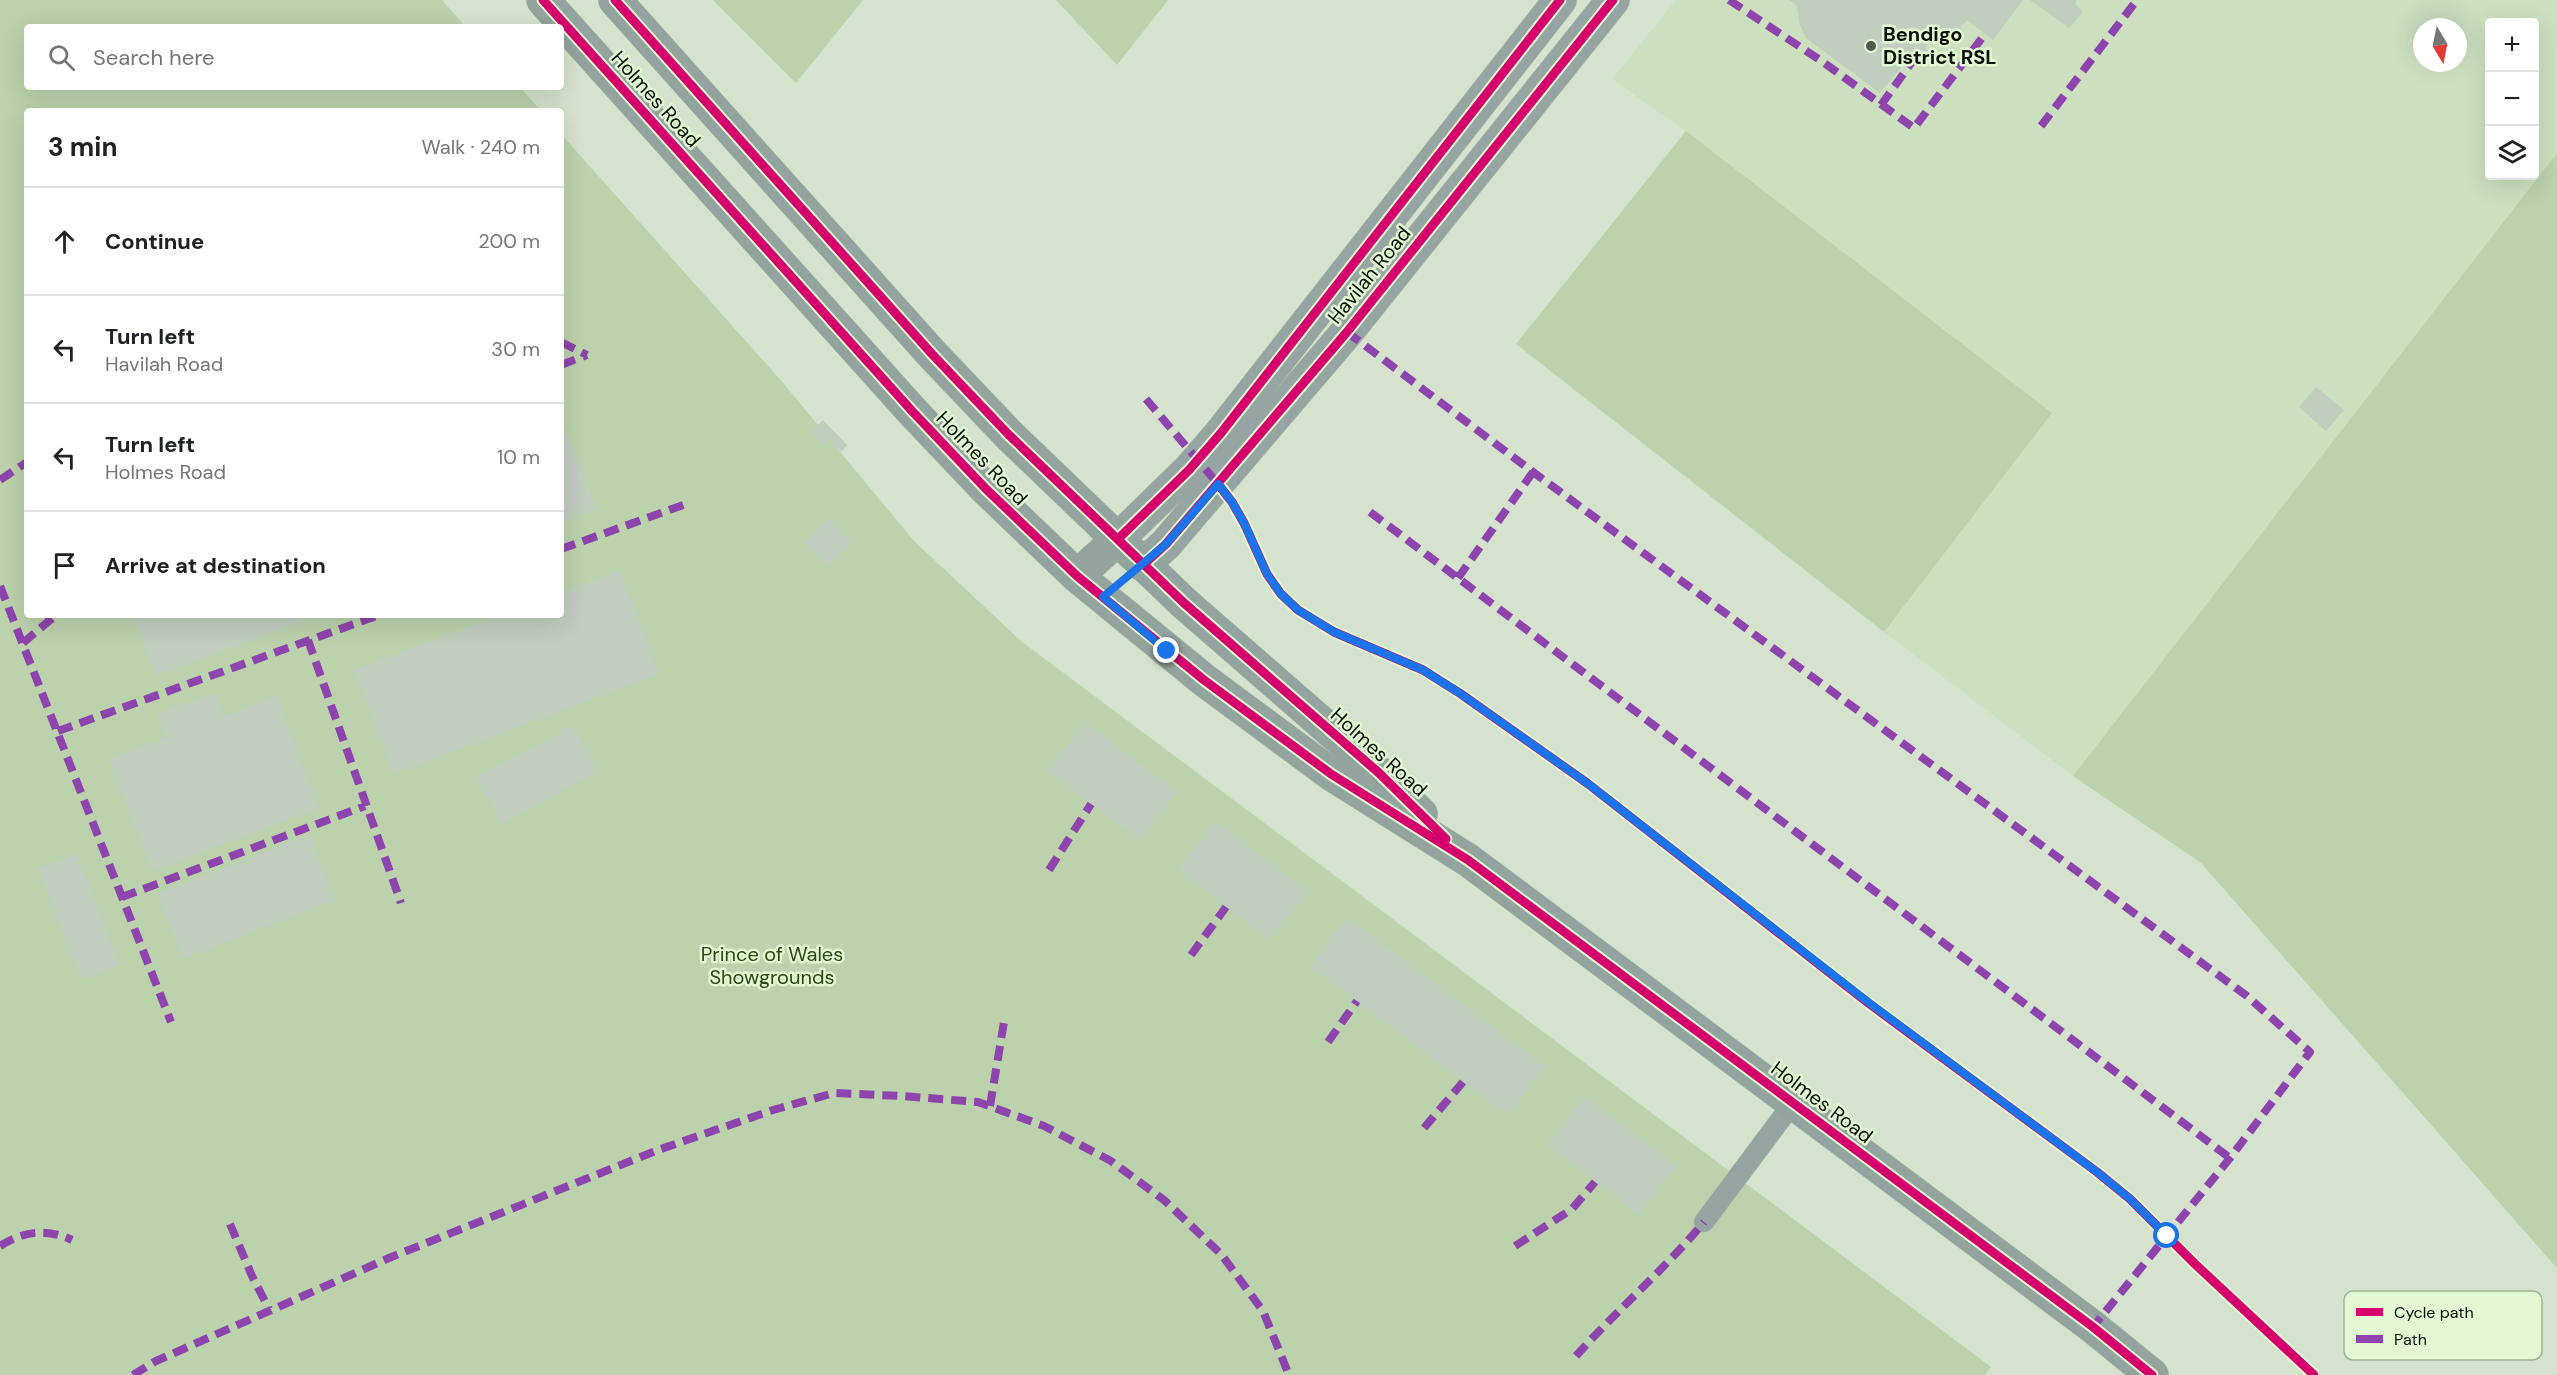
<!DOCTYPE html>
<meta charset="utf-8">
<style>
body{margin:0;font-family:"DM Sans",sans-serif;background:#f2f2f2;color:#202124}
.controls{position:absolute;right:18px;top:18px;display:grid;overflow:hidden;border-radius:6px;box-shadow:0 6px 24px #0002}
.controls button{width:54px;height:54px;display:grid;place-items:center;padding:0;border:0;border-bottom:2px solid #e0e0e0;background:#fff;color:#202124;font:30px sans-serif}
.compass{position:absolute;left:2413px;top:18px;width:54px;height:54px;border-radius:50%;background:#fff;box-shadow:0 6px 24px #0002;rotate:170deg}
.stop{position:absolute;width:18px;height:18px;margin:-14px;border:4px solid #1a73e8;border-radius:50%;background:#fff}
.stop.end{background:#1a73e8;border-color:#fff;box-shadow:0 2px 6px #0008}
.list{margin:0;padding:0;list-style:none}
h2{display:flex;justify-content:space-between;align-items:center;height:78px;margin:0;padding:0 24px;font-size:26px}
h2 small{font-size:20px;font-weight:400;color:#757577}
.list li{display:grid;grid-template-columns:39px 1fr auto;gap:18px;align-items:center;box-sizing:border-box;height:108px;padding:0 24px;border-top:2px solid #e0e0e0}
.list b{display:block;font-size:22px;white-space:nowrap}
.list p{margin:0;font-size:20px;white-space:nowrap;color:#757577}
.list em{font-size:20px;font-style:normal;color:#757577}
.icon{flex:none;width:33px;height:33px;fill:none;stroke:currentColor;stroke-width:2;stroke-linecap:round;stroke-linejoin:round}
.map{position:relative;flex:none;width:2557px;height:1375px;overflow:hidden}
.search{position:absolute;background:#fff;box-shadow:0 6px 24px #0002;left:24px;top:24px;width:540px;height:66px;display:flex;align-items:center;gap:15px;box-sizing:border-box;padding:0 21px;border-radius:6px;color:#757577;font-size:22px}
.panel{position:absolute;background:#fff;box-shadow:0 6px 24px #0002;left:24px;top:108px;width:540px;height:510px;border-radius:6px}
.map>svg:first-child{display:block}
.built{fill:#cce0bf;fill-rule:evenodd}
.green{fill:#bbd2ac}
.building{fill:#c0cdbf}
.lines{fill:none;stroke-linecap:round;stroke-linejoin:round}
.service-casing{stroke:#b5bfaf;stroke-width:21}
.tertiary-casing{stroke:#b5bfaf;stroke-width:34}
.secondary-casing{stroke:#b5bfaf;stroke-width:34}
.service{stroke:#96a5a2;stroke-width:20}
.tertiary{stroke:#96a5a2;stroke-width:33}
.secondary{stroke:#93a39d;stroke-width:33}
.quiet{stroke:#8e44ad;stroke-width:8;stroke-dasharray:15 8;stroke-linecap:butt}
.cycleway-casing{stroke:#e1f8d2;stroke-width:13}
.cycleway{stroke:#d6006c;stroke-width:9}
.route{stroke:#1a73e8;stroke-width:8}
.poi-dot{fill:#50594a;stroke:#e1f8d2;stroke-width:2}
.labels{text-anchor:middle;dominant-baseline:central;stroke-width:5;stroke-linejoin:round;paint-order:stroke}
.poi-label{font-size:20px;font-weight:bold;fill:#080f04;stroke:#e1f8d2;text-anchor:start}
.street-label{font-size:20px;fill:#080f04;stroke:#e1f8d2}
.park-label{font-size:20px;fill:#2b4515;stroke:#e1f8d2}
.key{fill:#e1f8d2;stroke:#a0b294;stroke-width:1.5}
.key-label{font-size:16px;fill:#080f04}
</style>
<div class="map">
<svg width="2557" height="1375" viewBox="0 0 2557 1375">
<rect width="100%" height="100%" fill="#d5e2cd"/>
<path class="built" d="M1676,0h881v153l-484,623 -189,-144 168,-219 -366,-282 -74,-52zM2490,22h44v154h-44zM2422,27h36v36h-36z"/>
<path class="green" d="M0,0h442l24,27h-439v60h493l21,24h-514v504h534v-481l223,250 130,157 107,100 970,726 -6,8h-1985z
M713,0h150l-67,83z
M1056,0h112l-51,65z
M1686,131l366,282 -168,219 -368,-288z
M2557,153v1115l-356,-405 -128,-87z"/>
<path class="building" d="M1789,0h234l-30,40 -26,-20 -15,18 -13,-9 -14,19 7,6 -12,14 -12,-9 -28,34 -74,-55 -7,-15 -2,-17z
M2030,0h47l-2,4 8,8 -14,16z
M2316,387l28,23 -18,21 -27,-24z
M561,416l35,93 -35,13z
M823,420l24,25 -6,7 -12,-13 -6,7 -13,-14z
M829,518l23,24 -25,24 -23,-24z
M620,570l39,104 -265,100 -40,-104 146,-55h61v-23z
M133,615h183l-160,61z
M214,692l9,24 53,-20 43,112 -167,63 -43,-112 58,-22 -10,-23z
M1085,722l92,70 -37,49 -93,-70z
M573,725l26,46 -97,53 -26,-47z
M1215,821l93,70 -38,49 -92,-70z
M309,835l25,65 -151,59 -26,-65z
M77,854l43,111 -39,15 -43,-111z
M1347,917l198,149 -37,50 -198,-150z
M1584,1096l92,69 -37,50 -92,-70z"/>
<g class="lines">
<defs>
<path id="service" d="M1704,1222l89,-119"/>
<path id="tertiary" d="M1118,539l71,-69 32,-37 339,-433
M1143,565l23,-21 181,-212 266,-332"/>
<path id="secondary" d="M543,0l369,411 74,78 91,87 127,104 127,94 137,86 625,467 59,48
M615,0l317,354 76,80 176,169 195,170 42,41
M1077,576l41,-37"/>
</defs>
<use href="#service" class="service-casing"/>
<use href="#tertiary" class="tertiary-casing"/>
<use href="#secondary" class="secondary-casing"/>
<use href="#service" class="service"/>
<use href="#tertiary" class="tertiary"/>
<use href="#secondary" class="secondary"/>
<path class="quiet" d="M1729,0l94,62 91,66 71,-94
M1881,105l31,-43
M2041,126l96,-126
M1347,332l186,140 714,524 63,56 -80,106 -137,169
M561,342l26,13
M561,365l26,-10
M1146,399l72,85
M0,480l27,-18
M1370,512l860,646
M561,549l125,-45
M1458,578l75,-106
M0,586l171,436
M308,640l93,263
M23,643l33,-28
M58,731l321,-116
M1049,870l42,-66
M122,897l243,-91
M1191,955l35,-48
M1328,1042l29,-41
M990,1106l15,-90
M1424,1128l39,-46
M230,1224l22,52 17,33
M0,1246c24,-15 46,-18 72,-6
M1515,1246l57,-37 23,-27
M1576,1356c41,-46 89,-87 128,-134
M133,1375l23,-14 233,-103 269,-108 115,-40 61,-17 68,3 76,6 66,24 67,35 53,39 57,54 42,57 26,64"/>
<defs>
<path id="cycleway" d="M543,0l369,411 74,78 91,87 127,104 127,94 137,86 625,467 59,48
M615,0l317,354 76,80 176,169 195,170 67,66
M1218,484l14,18 12,21 23,51 14,20 17,16 36,22 89,38 38,24 126,89 280,219 230,170 33,27 65,65 119,111
M1118,539l71,-69 32,-37 339,-433
M1143,565l23,-21 181,-212 266,-332"/>
</defs>
<use href="#cycleway" class="cycleway-casing"/>
<use href="#cycleway" class="cycleway"/>
</g>
<g class="lines">
<path class="route" d="M1167,651l-64,-54 63,-53 52,-60 14,18 12,21 23,51 14,20 17,16 36,22 89,38 38,24 126,89 281,219 229,170 33,27 37,37"/>
</g>
<circle class="poi-dot" cx="1871" cy="46" r="6"/>
<g class="labels">
<g class="poi-label">
<text x="1883" y="34">Bendigo<tspan x="1883" dy="23">District RSL</tspan></text>
</g>
<g class="street-label">
<text transform="translate(656 99) rotate(48)">Holmes Road</text>
<text transform="translate(1369 275) rotate(-51)">Havilah Road</text>
<text transform="translate(982 458) rotate(46)">Holmes Road</text>
<text transform="translate(1379 752) rotate(42)">Holmes Road</text>
<text transform="translate(1822 1102) rotate(37)">Holmes Road</text>
</g>
<g class="park-label">
<text x="772" y="954">Prince of Wales<tspan x="772" dy="23">Showgrounds</tspan></text>
</g>
</g>
<rect x="2344" y="1291" width="198" height="69" rx="9" class="key"/>
<rect x="2356" y="1308" width="27" height="8" fill="#d6006c"/>
<rect x="2356" y="1335" width="27" height="8" fill="#8e44ad"/>
<g class="key-label">
<text x="2394" y="1318">Cycle path</text>
<text x="2394" y="1345">Path</text>
</g>
</svg>
<div class="controls">
<button>+</button>
<button>−</button>
<button><svg class="icon" aria-label="layers" viewBox="0 0 24 24"><path d="M12 4l9 5-9 5-9-5zM3 14l9 5 9-5"/></svg></button>
</div>
<svg class="compass" viewBox="-18 -18 36 36"><path d="M0-13l5 13h-10z" fill="#e53935"/><path d="M0 13l5-13h-10z" fill="#757577"/></svg>
<div class="stop" style="left:2167px;top:1236px"></div>
<div class="stop end" style="left:1167px;top:651px"></div>
<div class="search"><svg class="icon" aria-label="search" viewBox="0 0 24 24"><circle cx="10" cy="10" r="6"/><path d="M15 15l6 6"/></svg>Search here</div>
<section class="panel">
<h2>3 min<small>Walk · 240 m</small></h2>
<ul class="list">
<li><svg class="icon" aria-label="ahead" viewBox="0 0 24 24"><path d="M12 20V5M6 11l6-6 6 6"/></svg><div><b>Continue</b></div><em>200 m</em></li>
<li><svg class="icon" aria-label="left" viewBox="0 0 24 24"><path d="M17 20v-9H6M10 6l-5 5 5 5"/></svg><div><b>Turn left</b><p>Havilah Road</p></div><em>30 m</em></li>
<li><svg class="icon" aria-label="left" viewBox="0 0 24 24"><path d="M17 20v-9H6M10 6l-5 5 5 5"/></svg><div><b>Turn left</b><p>Holmes Road</p></div><em>10 m</em></li>
<li><svg class="icon" aria-label="arrive" viewBox="0 0 24 24"><path d="M6 21V4h12l-3 4 3 4H6"/></svg><div><b>Arrive at destination</b></div></li>
</ul>
</section>
</div>
